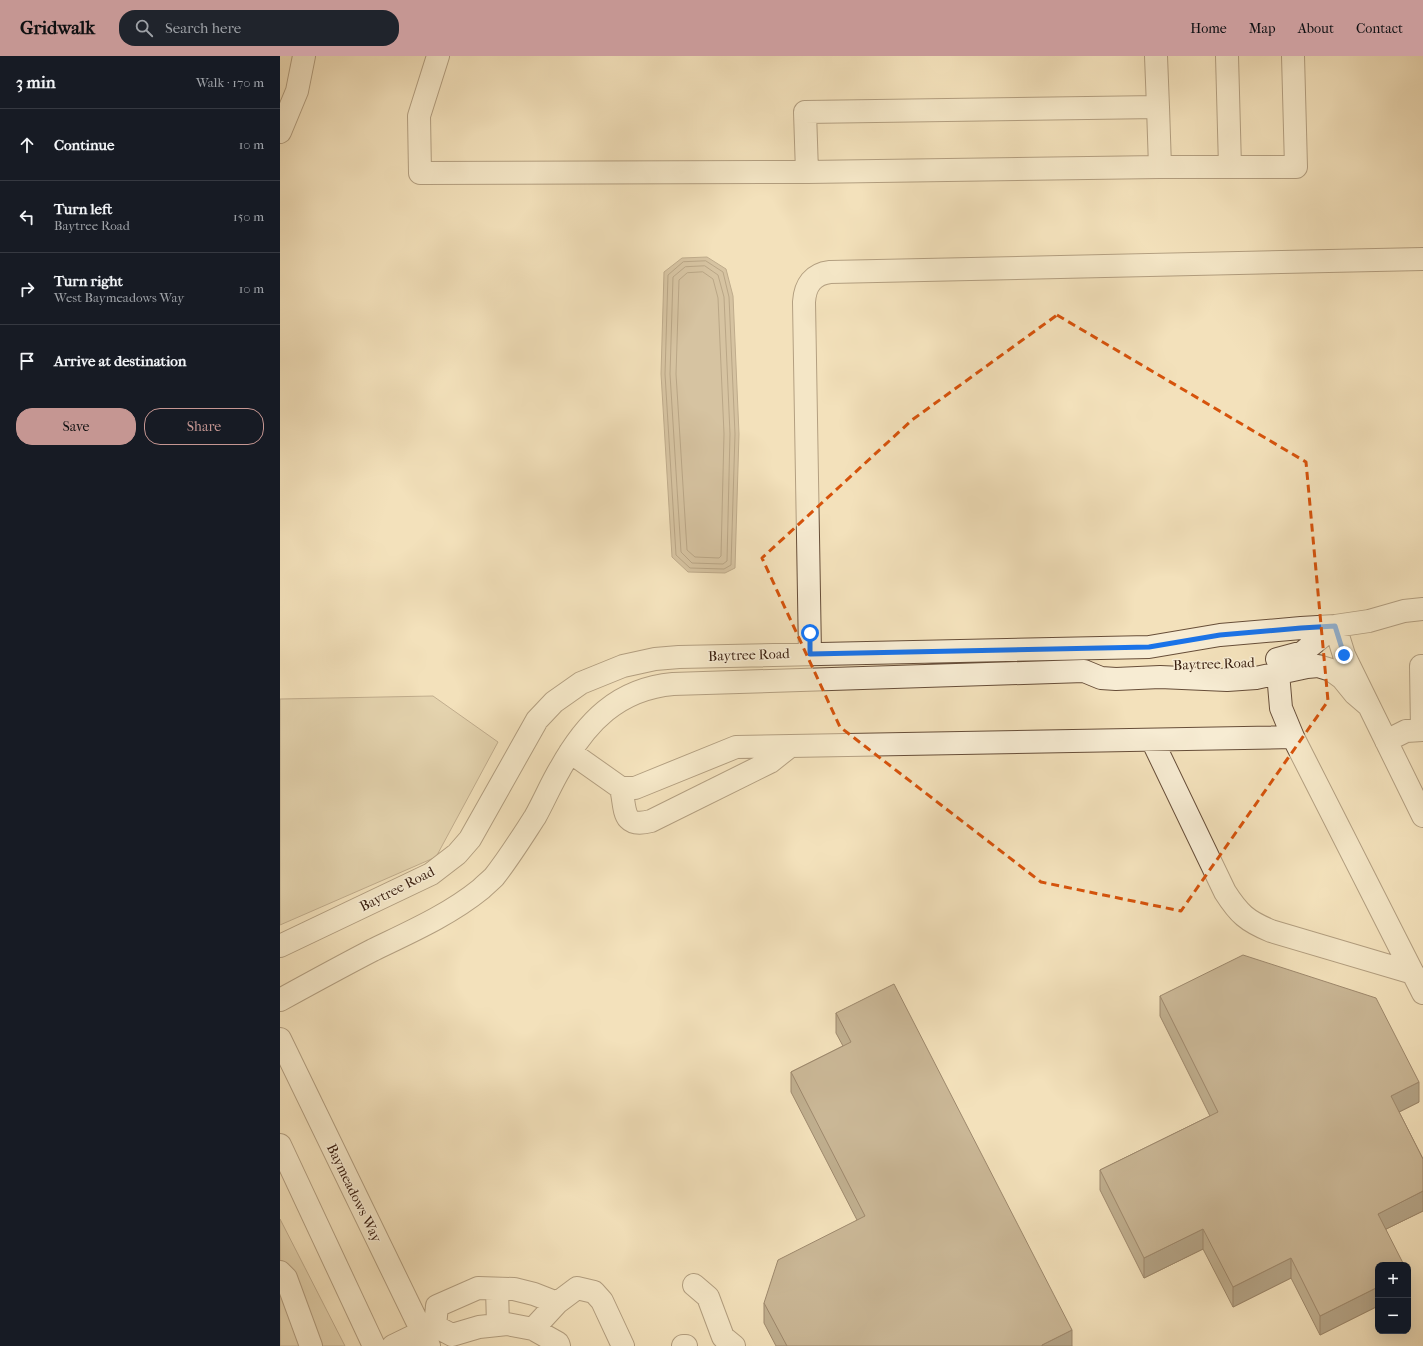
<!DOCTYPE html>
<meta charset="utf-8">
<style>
body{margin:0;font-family:"IM FELL French Canon",serif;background:#20242c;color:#f1f3f6}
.controls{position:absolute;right:12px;bottom:12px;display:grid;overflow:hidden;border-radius:8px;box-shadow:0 4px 16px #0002}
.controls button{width:36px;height:36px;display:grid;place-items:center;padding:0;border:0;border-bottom:1px solid #363941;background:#171b24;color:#f1f3f6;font:20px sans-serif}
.stop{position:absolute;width:12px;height:12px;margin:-9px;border:3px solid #1a73e8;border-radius:50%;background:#fff}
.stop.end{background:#1a73e8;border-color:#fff;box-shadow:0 1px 4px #0008}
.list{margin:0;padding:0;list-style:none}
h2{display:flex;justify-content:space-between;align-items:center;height:52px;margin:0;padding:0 16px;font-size:17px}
h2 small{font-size:13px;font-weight:400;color:#9ea1a6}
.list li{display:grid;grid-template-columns:26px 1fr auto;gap:12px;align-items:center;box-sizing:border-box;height:72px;padding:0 16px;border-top:1px solid #363941}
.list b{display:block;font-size:15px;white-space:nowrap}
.list p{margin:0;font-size:13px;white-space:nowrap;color:#9ea1a6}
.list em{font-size:13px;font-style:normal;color:#9ea1a6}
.actions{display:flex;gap:8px;padding:12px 16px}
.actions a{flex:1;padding:9px 0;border:1px solid #c59692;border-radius:16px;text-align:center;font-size:14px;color:#c59692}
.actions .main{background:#c59692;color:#111}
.icon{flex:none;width:22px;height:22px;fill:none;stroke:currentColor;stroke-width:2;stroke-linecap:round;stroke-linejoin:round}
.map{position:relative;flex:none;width:1143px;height:1290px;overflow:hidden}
header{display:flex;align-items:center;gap:24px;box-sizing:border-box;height:56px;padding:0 20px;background:#c59692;color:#111}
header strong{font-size:19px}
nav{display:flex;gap:22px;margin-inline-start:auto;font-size:14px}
.search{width:280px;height:36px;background:#20242c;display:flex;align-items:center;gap:10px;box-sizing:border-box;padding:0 14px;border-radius:16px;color:#9ea1a6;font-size:15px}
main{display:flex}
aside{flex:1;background:#171b24}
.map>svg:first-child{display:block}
.green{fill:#d3c09e;stroke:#866e56}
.water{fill:#b39e80;stroke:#826a52}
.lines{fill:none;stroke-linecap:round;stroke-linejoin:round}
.shore{stroke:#765e47;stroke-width:1}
.minor-casing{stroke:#674e39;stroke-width:24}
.minor{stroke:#f7ecd3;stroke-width:22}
.wall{fill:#847159;stroke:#381d0e}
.shaded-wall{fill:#6b5c49;stroke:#381d0e}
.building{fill:#998368;stroke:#381d0e}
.route{stroke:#1a73e8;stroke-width:5}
.marked{fill:none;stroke:#d6530c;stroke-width:3;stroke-dasharray:8 5;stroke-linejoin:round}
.labels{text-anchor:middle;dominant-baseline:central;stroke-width:3;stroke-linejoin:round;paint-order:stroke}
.street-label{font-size:14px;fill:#381d0e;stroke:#f7ecd3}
</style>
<header>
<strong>Gridwalk</strong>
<div class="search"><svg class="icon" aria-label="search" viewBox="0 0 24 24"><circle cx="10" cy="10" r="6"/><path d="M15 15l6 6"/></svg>Search here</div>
<nav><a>Home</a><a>Map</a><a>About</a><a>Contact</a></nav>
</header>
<main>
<aside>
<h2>3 min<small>Walk · 170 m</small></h2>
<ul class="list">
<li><svg class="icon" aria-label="ahead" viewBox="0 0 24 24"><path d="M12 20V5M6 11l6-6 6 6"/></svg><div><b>Continue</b></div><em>10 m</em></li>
<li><svg class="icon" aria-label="left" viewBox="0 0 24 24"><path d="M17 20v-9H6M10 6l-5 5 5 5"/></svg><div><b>Turn left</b><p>Baytree Road</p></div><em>150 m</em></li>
<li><svg class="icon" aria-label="right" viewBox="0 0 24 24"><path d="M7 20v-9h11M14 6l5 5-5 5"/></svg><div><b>Turn right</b><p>West Baymeadows Way</p></div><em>10 m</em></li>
<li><svg class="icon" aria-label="arrive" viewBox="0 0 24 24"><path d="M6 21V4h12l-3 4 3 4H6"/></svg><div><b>Arrive at destination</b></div></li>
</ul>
<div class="actions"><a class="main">Save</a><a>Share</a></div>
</aside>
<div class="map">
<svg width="1143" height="1290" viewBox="0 0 1143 1290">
<rect width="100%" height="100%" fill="#f3e1bb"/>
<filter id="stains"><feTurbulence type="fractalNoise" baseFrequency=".005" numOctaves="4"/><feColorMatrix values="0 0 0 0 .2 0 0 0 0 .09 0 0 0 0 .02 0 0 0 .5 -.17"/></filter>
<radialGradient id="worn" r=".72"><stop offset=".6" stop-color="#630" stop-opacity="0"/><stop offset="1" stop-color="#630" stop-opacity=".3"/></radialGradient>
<path class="green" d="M153,640l65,46 -62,115 -156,68v-226z
M0,1163l65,127h-65z"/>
<path class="water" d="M427,201l19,12 7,27 6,138 -4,134 -10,5 -37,-1 -16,-15 -11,-183 3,-102 18,-14z"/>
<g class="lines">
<path class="shore" d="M426,205l17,11 6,25 6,137 -4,131 -7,4 -34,-1 -14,-13 -11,-181 3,-99 15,-13z
M425,210l13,9 6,22 6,137 -3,127 -4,3 -31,-1 -11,-11 -11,-178 3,-97 12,-10z
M423,216l10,7 5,19 6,136 -3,122 -2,2 -24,-1 -8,-7 -11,-176 3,-94 8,-7z"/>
<defs>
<path id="minor" d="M158,0l-19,60 1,57 387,-1 -2,-60 353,-5 -2,-51
M947,0l3,111h66l-3,-111
M0,76l17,-41 7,-35
M880,111h70
M527,116l353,-5 -2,-60
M1055,570l9,29 79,161
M530,598l-6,-352c1,-17 9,-28 26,-30l593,-13
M997,603l26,-7 32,-26
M998,617l3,35 12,29 130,256
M1142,674l-1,-64h2
M872,684l73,152c14,22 22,29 46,39l142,42
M1106,685l20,-10 17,-1
M290,696l51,36h14l101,-41 557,-10
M341,732c5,21 0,41 30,33l119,-59 19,-15
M0,890l151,-72 26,-20 13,-15 67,-119 17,-18 27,-19 42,-17 32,-7 24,-2 470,-10 71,-12 81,-7 34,-2 34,-5 35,-10 19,-2
M0,944c31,-17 62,-34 93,-50 37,-18 76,-35 108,-61 4,-4 9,-8 13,-12 15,-19 28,-40 41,-60 9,-16 16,-33 25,-48 26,-47 58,-80 113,-85l411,-13 17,7 15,1 44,-2 67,3 29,-2 51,-11 11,-1 13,4 11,8 13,16 14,12
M0,983l149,307
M0,1089l94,201
M0,1216l6,6 25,68
M414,1229l14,12 15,40 11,9
M217,1233l1,36
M155,1270l2,-20 41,-18 36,1 20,5 23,9
M155,1270l17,9 27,-8 28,-3 26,5 25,14 1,3
M253,1273l24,-26 20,-15 17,4 8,9 21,45
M113,1290l41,-20
M403,1290h3"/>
</defs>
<use href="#minor" class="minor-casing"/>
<use href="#minor" class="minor"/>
</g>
<path class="wall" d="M880,940l259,106 -20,10 24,47v52l-37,18 -8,36v41l-58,29 -29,-57 -58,29 -30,-58 -59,29 -44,-88v-20l110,-54 -50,-100z
M556,957l236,333h-296l-12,-23v-20l93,-83 -66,-128v-20l52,-26 -7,-13z"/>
<path class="shaded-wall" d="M1139,1026v20l-28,14v-20z
M1143,1135v20l-45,22v-19z
M923,1173v20l-59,29v-20z
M1011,1202v20l-58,29v-20z
M1098,1231v19l-58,29v-19z
M792,1274v16h-30v-1z"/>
<path class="building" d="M963,899l133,43 43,84 -28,14 32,63v32l-45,23 26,51h-26v22l-58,29 -29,-58 -58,29 -30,-58 -59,29 -44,-88 118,-58 -58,-116z
M614,928l178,346 -30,15v1h-255l-23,-43 14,-43 87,-44 -74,-144 60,-30 -15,-29z"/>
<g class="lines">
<path class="route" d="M530,577v21l339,-7 71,-12 81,-7 34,-2 9,29"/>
</g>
<path d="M0 0H1143V1290H0ZM777,259l249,147 22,239 -147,210 -140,-29 -201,-155 -78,-169 150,-138z" fill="#f3e1bb" fill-opacity=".55" fill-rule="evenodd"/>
<path class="marked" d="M777,259l249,147 22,239 -147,210 -140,-29 -201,-155 -78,-169 150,-138z"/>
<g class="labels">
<g class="street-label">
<text transform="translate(469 599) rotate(-2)">Baytree Road</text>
<text transform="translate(934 608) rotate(-2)">Baytree Road</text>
<text transform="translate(117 833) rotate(-27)">Baytree Road</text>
<text transform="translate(74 1137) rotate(64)">Baymeadows Way</text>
</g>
</g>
<rect width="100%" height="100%" filter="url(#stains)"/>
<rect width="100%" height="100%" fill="url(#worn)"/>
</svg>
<div class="controls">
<button>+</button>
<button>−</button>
</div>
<div class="stop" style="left:530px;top:577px"></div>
<div class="stop end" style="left:1064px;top:599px"></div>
</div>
</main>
